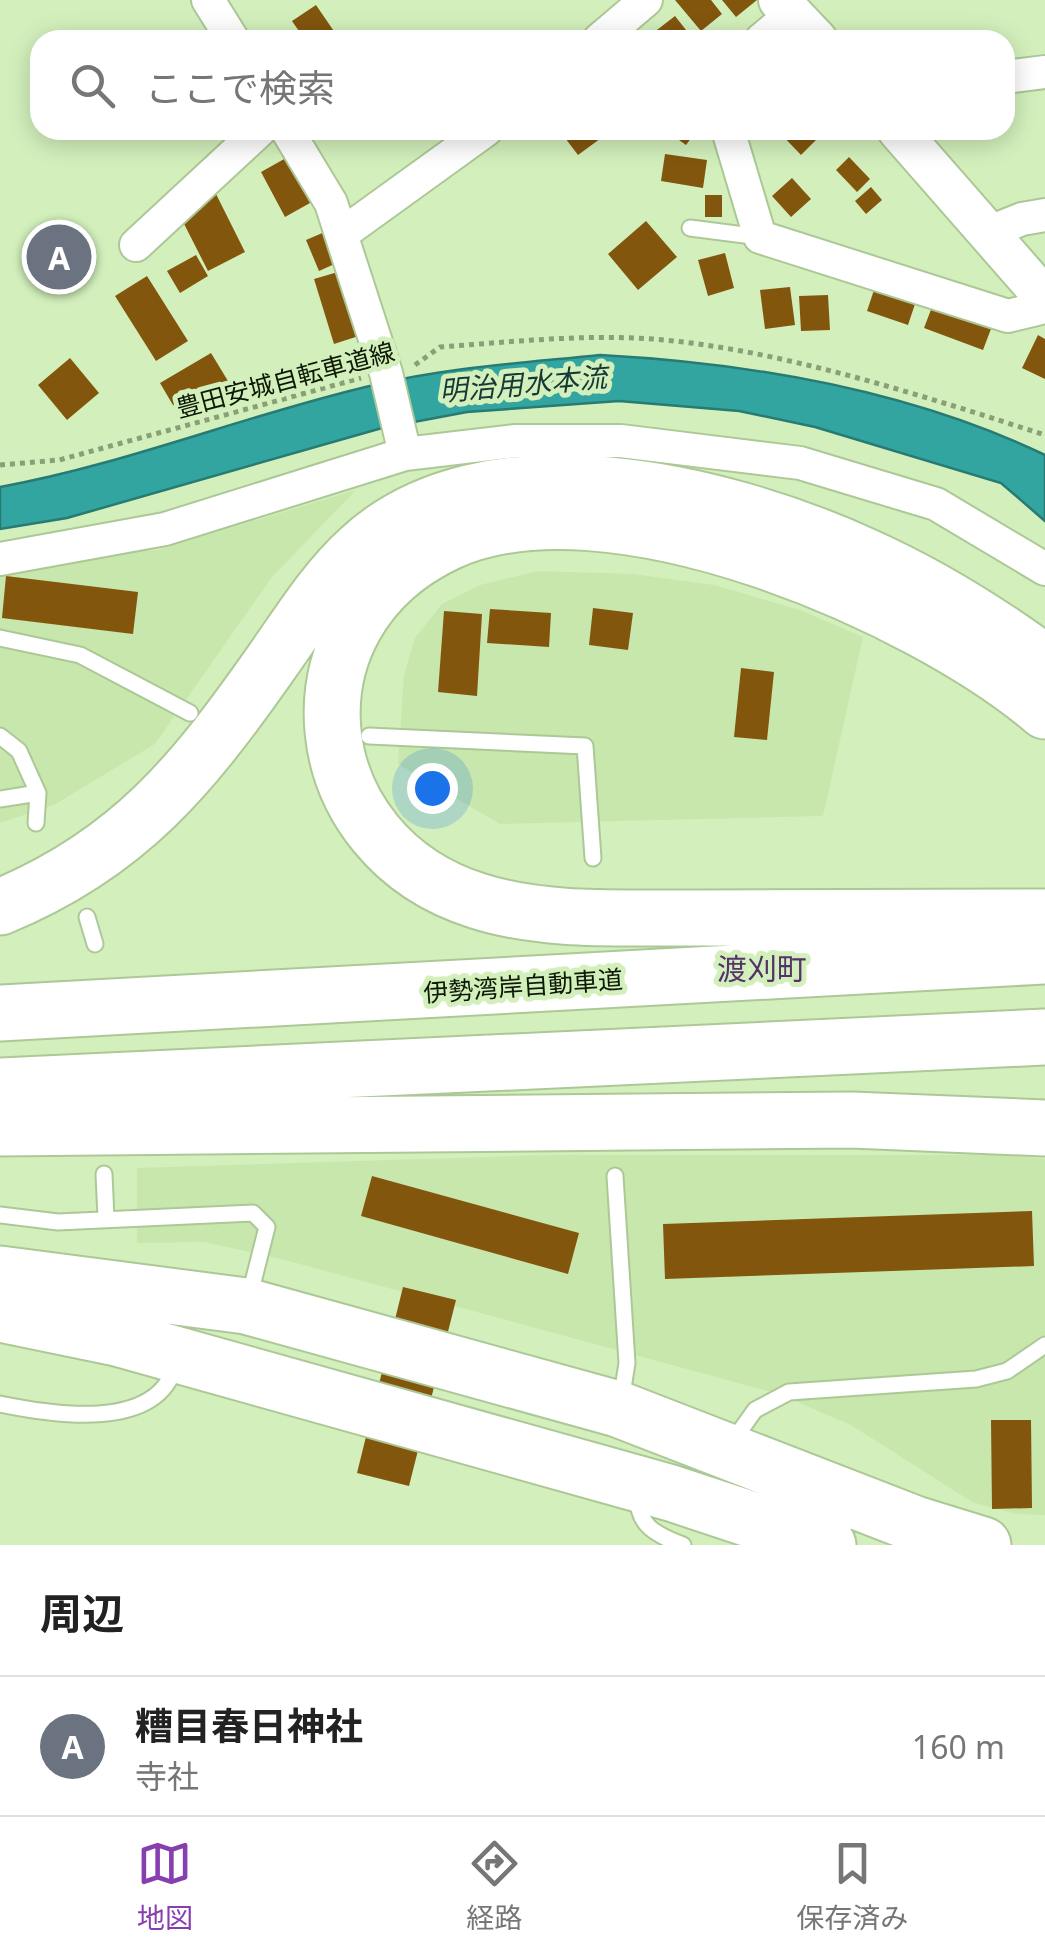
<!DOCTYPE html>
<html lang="ja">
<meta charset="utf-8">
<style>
body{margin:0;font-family:"Noto Sans","Noto Sans JP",sans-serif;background:#f6f6f6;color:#222}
.you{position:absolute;left:432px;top:788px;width:35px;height:35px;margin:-25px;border:8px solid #fff;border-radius:50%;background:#1a73e8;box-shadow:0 0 0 15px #1a73e833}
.badge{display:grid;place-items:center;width:65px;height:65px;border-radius:50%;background:#873eb0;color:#fff;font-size:32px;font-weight:700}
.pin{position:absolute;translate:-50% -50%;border:5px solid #fff;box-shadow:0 2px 10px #0006}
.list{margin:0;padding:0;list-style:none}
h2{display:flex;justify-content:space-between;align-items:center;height:130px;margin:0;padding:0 40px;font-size:42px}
h2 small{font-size:32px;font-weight:400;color:#767676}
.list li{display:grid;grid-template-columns:65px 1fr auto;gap:30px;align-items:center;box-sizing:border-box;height:140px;padding:0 40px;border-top:2px solid #e0e0e0}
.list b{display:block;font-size:38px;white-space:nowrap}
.list p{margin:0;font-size:32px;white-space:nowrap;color:#767676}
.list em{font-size:32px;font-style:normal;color:#767676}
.icon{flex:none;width:55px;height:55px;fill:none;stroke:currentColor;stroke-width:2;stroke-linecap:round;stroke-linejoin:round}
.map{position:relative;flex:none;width:1045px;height:1545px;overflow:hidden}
.search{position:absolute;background:#fff;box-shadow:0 5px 25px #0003;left:30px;right:30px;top:30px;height:110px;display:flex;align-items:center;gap:25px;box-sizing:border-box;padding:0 35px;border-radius:30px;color:#767676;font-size:38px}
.sheet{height:270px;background:#fff}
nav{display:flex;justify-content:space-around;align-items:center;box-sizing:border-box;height:140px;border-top:2px solid #e0e0e0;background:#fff;font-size:28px;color:#767676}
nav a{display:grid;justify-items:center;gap:5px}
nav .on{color:#873eb0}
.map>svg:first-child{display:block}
.built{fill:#c7e7ac}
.water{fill:#32a5a1;stroke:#277b72;stroke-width:2.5}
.building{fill:#83560e}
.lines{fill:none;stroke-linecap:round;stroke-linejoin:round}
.service-casing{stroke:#acc896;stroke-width:19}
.minor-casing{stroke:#acc896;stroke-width:36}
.tertiary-casing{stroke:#acc896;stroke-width:44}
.motorway-casing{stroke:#acc896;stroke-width:59}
.path{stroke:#899f78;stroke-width:5;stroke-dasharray:5 5;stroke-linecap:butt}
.service{stroke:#fff;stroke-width:15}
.minor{stroke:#fff;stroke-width:32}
.tertiary{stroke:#fff;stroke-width:40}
.motorway{stroke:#fff;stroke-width:55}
.labels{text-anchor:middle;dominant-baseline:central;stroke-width:10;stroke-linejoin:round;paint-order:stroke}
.street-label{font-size:25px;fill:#0e1806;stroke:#d3f0bc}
.water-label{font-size:28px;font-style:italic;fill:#163836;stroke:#d3f0bc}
.quarter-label{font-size:30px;fill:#55326a;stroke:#d3f0bc}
</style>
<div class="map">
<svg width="1045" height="1545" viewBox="0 0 1045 1545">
<rect width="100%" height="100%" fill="#d3f0bc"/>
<path class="built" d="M356,490l-84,87 -117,167 -101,61 -54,18v-261l158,-12z
M538,571l95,3 81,11 86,25 63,27 -40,179 -323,8 -102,-60 6,-89 11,-37 27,-34 38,-19z
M548,1155h463l34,4v356l-29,-1 -44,-12 -121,-77 -72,-31 -494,-134 -81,-18 -67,1v-75z"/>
<path class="water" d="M600,355c149,8 309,35 445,100v66l-44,-38 -186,-56 -76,-16 -120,-10 -152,11 -85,16 -315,90 -67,11v-42c127,-23 248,-73 374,-102 75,-18 150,-22 226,-30z"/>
<path class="building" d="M675,0h36l11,14 -21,17z
M722,0h35l-21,17z
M316,5l24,35h-35l-13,-19z
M675,16l19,24h-50z
M559,130h47l2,3 -30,22z
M665,130h32l-11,15z
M777,130h49l-25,25z
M665,154l42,6 -4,28 -42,-7z
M849,157l21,22 -13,13 -21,-22z
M286,158l24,45 -25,14 -24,-45z
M792,178l19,21 -20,18 -19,-21z
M871,187l11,13 -16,14 -11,-13z
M215,192l30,60 -37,19 -30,-59z
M705,195h17v22h-17z
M646,221l31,36 -39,33 -30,-36z
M334,228l14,30 -29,13 -13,-31z
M725,253l9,35 -26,8 -10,-36z
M196,255l12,21 -28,17 -13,-22z
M348,269l20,64 -34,11 -20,-65z
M147,276l41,65 -32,20 -41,-65z
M877,281l41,14 -10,30 -41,-14z
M790,287l5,38 -30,4 -5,-39z
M828,295l2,35 -29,1 -2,-35z
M935,299l59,22 -11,29 -59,-22z
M1038,335l7,4v40l-23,-11z
M211,353l17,28 -51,31 -17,-29z
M70,358l29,35 -32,27 -29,-35z
M6,576l132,16 -5,42 -131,-16z
M593,608l40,5 -5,37 -39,-5z
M490,609l61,4 -2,34 -62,-4z
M444,611l38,3 -5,82 -39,-4z
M741,668l33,4 -7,68 -33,-3z
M372,1176l207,57 -11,41 -207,-58z
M1032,1211l2,55 -369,13 -2,-55z
M403,1287l53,13 -47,186 -52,-13z
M991,1420h40l1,88 -40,1z"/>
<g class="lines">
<defs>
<path id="service" d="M690,228l70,9
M0,638l80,17 110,58
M0,736l19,15 19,42
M369,736l216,10 8,112
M0,799l38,-6 -2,30
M87,917l8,27
M104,1174l2,44
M615,1176l12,187 -6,38
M0,1215l58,7 195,-9 14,14 -18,71
M0,1404c49,10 156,29 175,-38
M730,1445l25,-35 34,-18 187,-13 31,-8 38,-26
M638,1494c-2,31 18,41 45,51"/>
<path id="minor" d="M208,0l25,40
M599,40l47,-40
M761,40l31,-26
M1005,77l40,-5
M287,130l44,73 55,170 19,81
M728,130l32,107 248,79 37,-9
M987,233l35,-14 23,-4
M342,234l144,-104
M136,245l124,-115
M0,559l165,-30 240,-75 111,-13h105l179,22 136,41 109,65"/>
<path id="tertiary" d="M779,0l38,40
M898,130l147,168"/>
<path id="motorway" d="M1045,711c-124,-106 -439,-243 -598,-168 -171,81 -143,304 31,358 69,22 149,16 220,17 115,0 231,0 347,-1
M0,907c129,-53 193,-133 271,-244 27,-38 53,-81 88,-113 125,-117 364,-59 504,5 65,29 125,66 182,108
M0,1013l1045,-57
M0,1086l1045,-49
M0,1128l852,-8 193,8
M0,1274l246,32 372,103 297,115 68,21
M0,1314l117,24 554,155 157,52"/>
</defs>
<use href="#service" class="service-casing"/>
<use href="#minor" class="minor-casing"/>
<use href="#tertiary" class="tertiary-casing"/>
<use href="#motorway" class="motorway-casing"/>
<path class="path" d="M415,365l25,-18c70,-5 143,-13 213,-8 127,10 270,57 392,96
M0,465l59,-5 302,-82"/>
<use href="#service" class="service"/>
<use href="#minor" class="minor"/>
<use href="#tertiary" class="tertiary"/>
<use href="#motorway" class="motorway"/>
</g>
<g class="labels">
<g class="street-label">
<text transform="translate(285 379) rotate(-15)">豊田安城自転車道線</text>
<text transform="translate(523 985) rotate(-4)">伊勢湾岸自動車道</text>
</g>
<g class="water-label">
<text transform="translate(523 383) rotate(-5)">明治用水本流</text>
</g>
<g class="quarter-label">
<text x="762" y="968">渡刈町</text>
</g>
</g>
</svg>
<div class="you"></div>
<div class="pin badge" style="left:59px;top:257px;background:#6b7280">A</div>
<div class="search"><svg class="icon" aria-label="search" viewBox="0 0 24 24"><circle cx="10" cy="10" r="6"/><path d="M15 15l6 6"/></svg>ここで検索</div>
</div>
<section class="sheet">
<h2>周辺<small></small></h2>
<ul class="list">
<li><span class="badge" style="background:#6b7280">A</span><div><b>糟目春日神社</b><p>寺社</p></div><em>160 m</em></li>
</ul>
</section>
<nav>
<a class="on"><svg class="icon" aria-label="map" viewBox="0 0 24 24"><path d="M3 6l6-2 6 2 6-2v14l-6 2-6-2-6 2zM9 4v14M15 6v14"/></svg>地図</a>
<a><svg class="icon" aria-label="directions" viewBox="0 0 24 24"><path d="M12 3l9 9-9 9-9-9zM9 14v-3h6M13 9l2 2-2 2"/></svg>経路</a>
<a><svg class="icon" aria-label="saved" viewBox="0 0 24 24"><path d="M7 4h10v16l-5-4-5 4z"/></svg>保存済み</a>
</nav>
